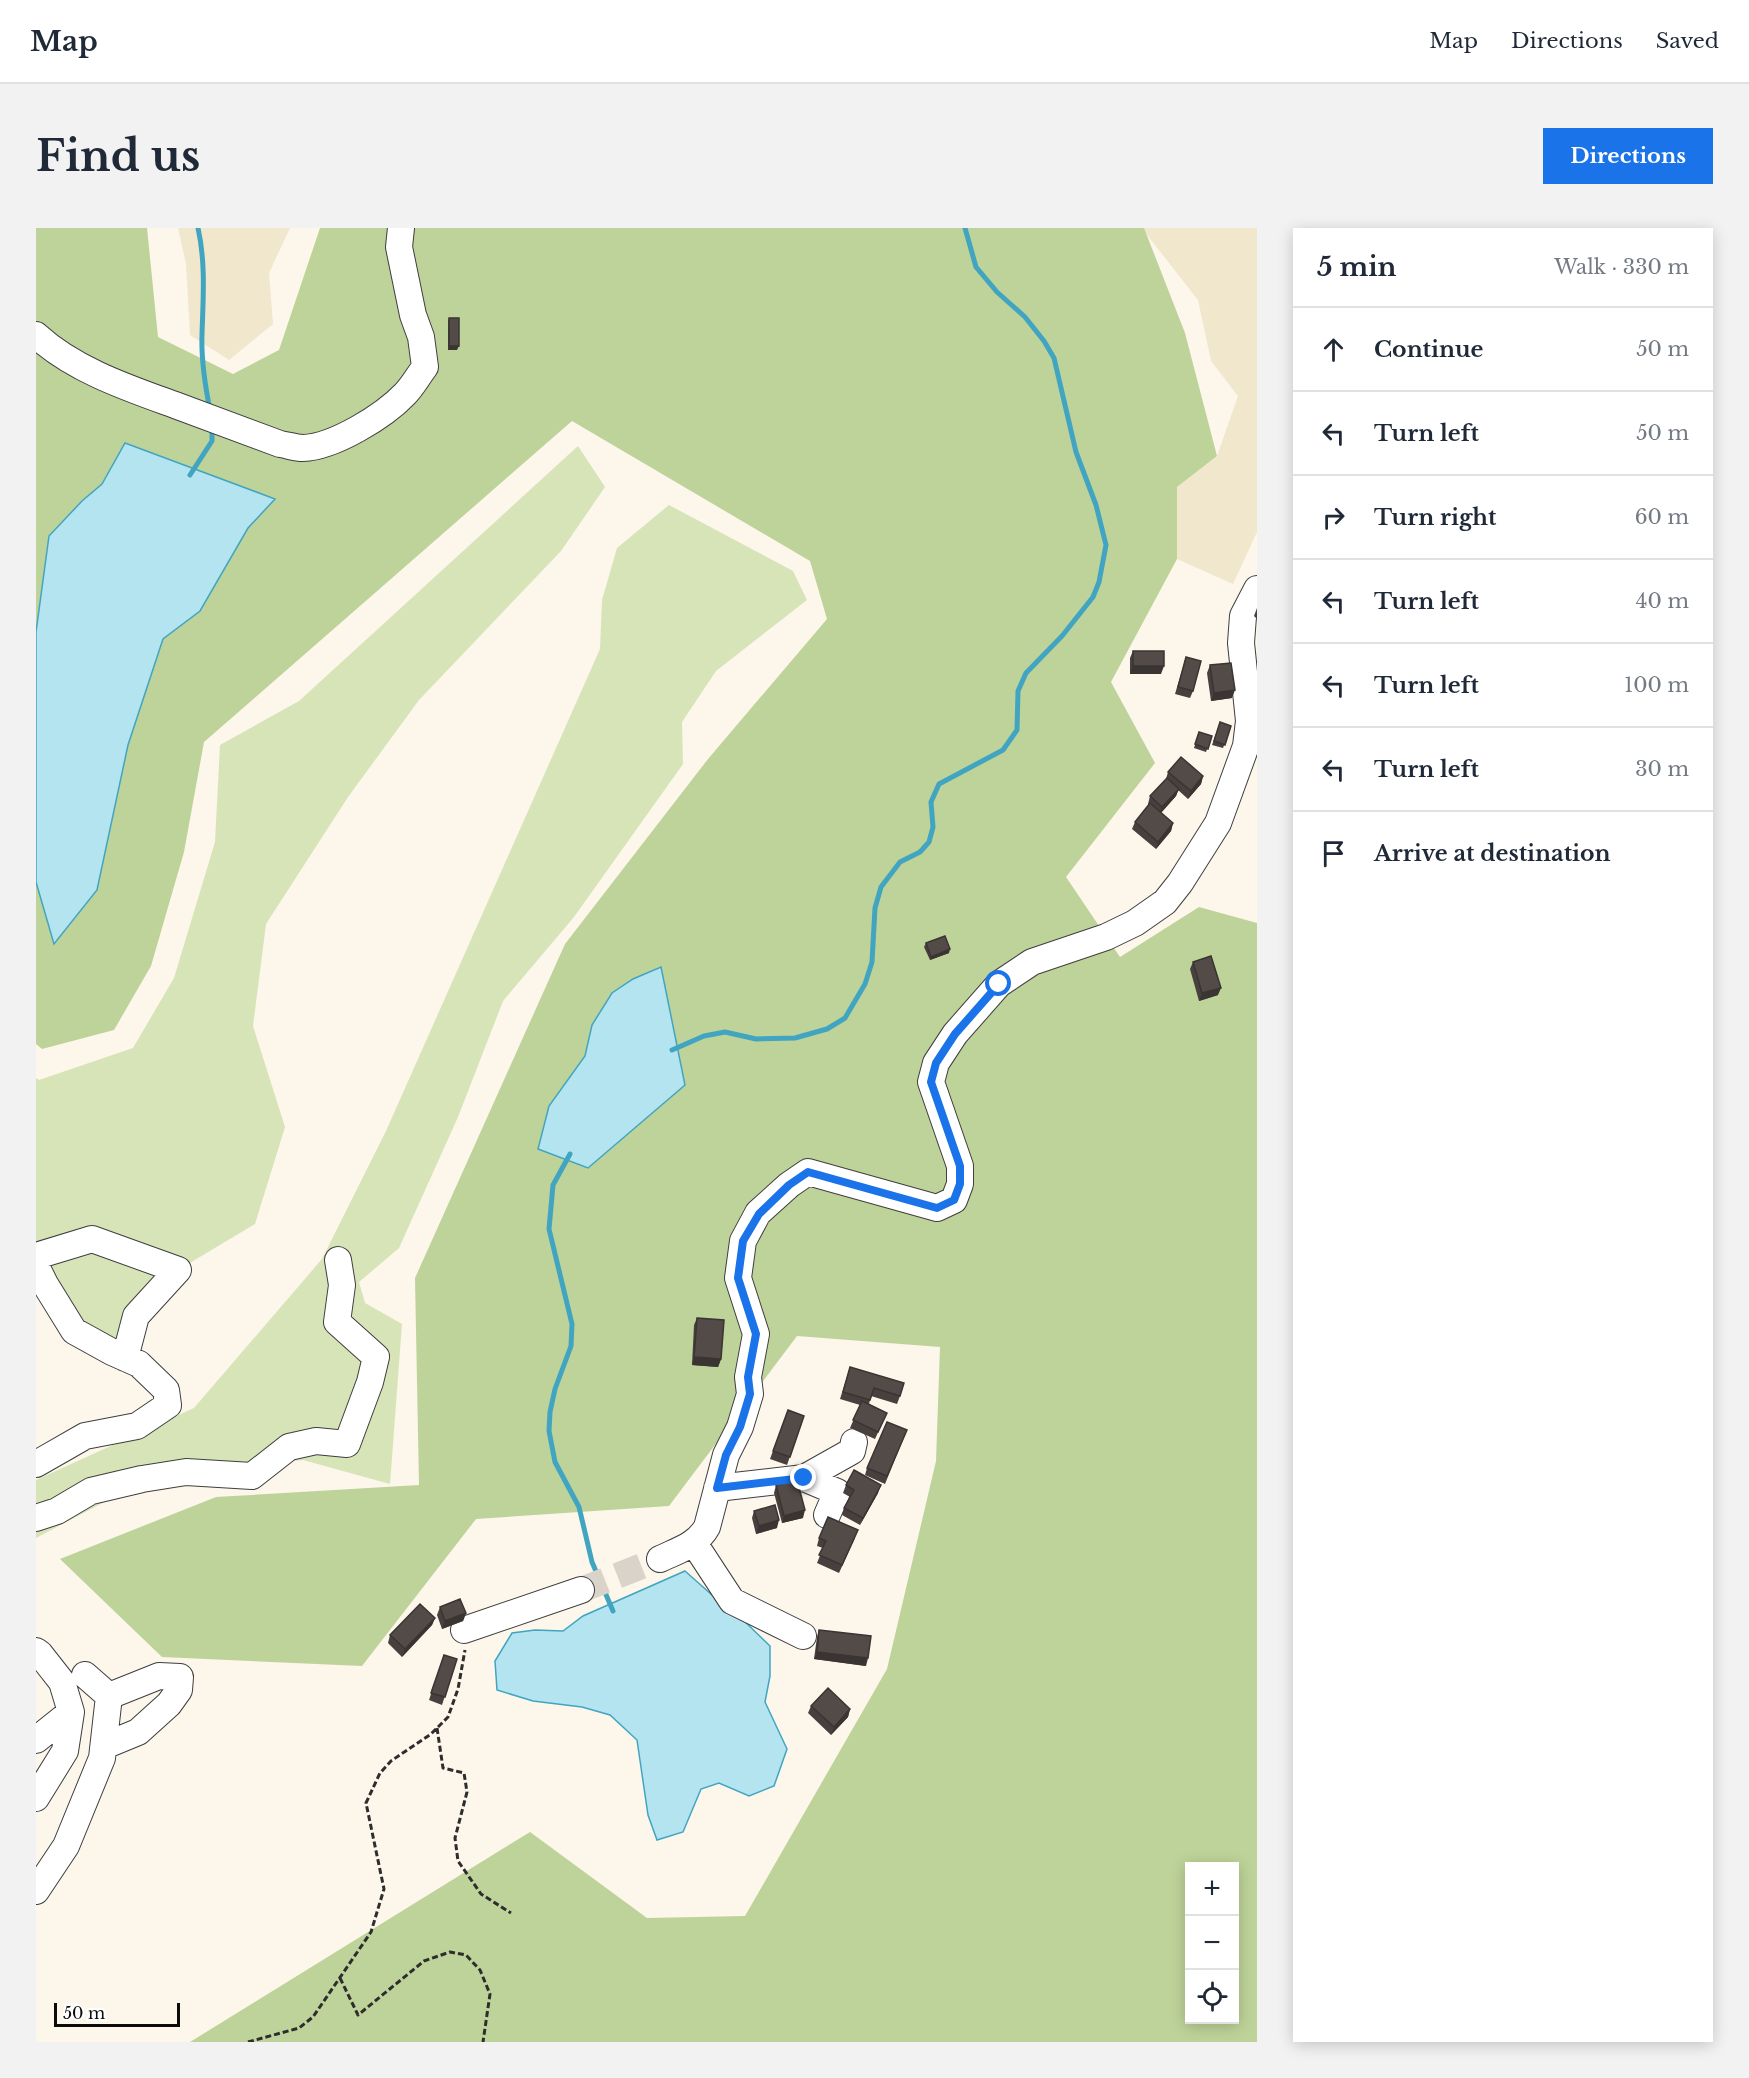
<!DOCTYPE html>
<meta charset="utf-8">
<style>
body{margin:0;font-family:"Libre Baskerville",serif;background:#f2f2f3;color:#1f2937}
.controls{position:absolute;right:18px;bottom:18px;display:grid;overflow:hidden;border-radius:0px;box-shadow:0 3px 15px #0003}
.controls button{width:54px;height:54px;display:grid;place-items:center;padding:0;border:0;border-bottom:2px solid #e0e1e3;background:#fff;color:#1f2937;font:30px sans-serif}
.scale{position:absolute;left:18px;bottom:15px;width:126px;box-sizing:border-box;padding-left:6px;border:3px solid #0b0b0b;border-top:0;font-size:16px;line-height:21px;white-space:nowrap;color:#0b0b0b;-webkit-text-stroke:4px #fff;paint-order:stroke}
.stop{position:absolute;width:18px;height:18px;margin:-14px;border:4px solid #1a73e8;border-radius:50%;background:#fff}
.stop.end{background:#1a73e8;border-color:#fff;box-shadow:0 2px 6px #0008}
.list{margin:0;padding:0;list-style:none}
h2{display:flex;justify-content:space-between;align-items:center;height:78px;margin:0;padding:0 24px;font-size:26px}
h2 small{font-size:20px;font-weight:400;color:#747a83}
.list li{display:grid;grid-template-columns:39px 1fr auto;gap:18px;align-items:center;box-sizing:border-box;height:84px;padding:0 24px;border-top:2px solid #e0e1e3}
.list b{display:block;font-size:22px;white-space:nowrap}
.list em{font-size:20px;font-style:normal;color:#747a83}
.icon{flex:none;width:33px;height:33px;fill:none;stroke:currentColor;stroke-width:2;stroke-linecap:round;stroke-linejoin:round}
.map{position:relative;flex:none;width:1221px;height:1814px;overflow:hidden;border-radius:0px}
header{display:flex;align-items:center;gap:36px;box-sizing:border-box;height:84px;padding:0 30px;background:#fff;border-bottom:2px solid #e0e1e3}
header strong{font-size:28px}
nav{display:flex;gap:33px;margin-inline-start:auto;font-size:21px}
.intro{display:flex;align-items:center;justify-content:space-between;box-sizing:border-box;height:144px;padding:0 36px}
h1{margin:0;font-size:42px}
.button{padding:15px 27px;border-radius:0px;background:#1a73e8;color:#fff;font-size:21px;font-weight:700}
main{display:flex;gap:36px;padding:0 36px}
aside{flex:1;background:#fff;border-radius:0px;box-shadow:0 3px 15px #0003}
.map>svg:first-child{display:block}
.farmland{fill:#f1e7cd}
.green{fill:#d7e4b8}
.forest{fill:#bed399;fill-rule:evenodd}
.water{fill:#b4e4f0;stroke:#41a5c1;stroke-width:1.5}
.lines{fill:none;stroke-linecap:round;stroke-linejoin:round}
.stream{stroke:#41a5c1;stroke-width:5}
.minor-tunnel{stroke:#d9d3c9;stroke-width:26;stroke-dasharray:26 13;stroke-linecap:butt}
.minor-casing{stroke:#3e3e3e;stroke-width:28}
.path{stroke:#2d2d2d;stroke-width:3;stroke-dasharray:6 3;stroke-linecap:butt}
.minor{stroke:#fff;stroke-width:26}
.wall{fill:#47403e}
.shaded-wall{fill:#3a3432}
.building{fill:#534b48;stroke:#3a3432;stroke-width:1.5}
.route{stroke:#1a73e8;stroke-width:8}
</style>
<header>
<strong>Map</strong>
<nav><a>Map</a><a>Directions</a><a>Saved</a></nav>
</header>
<div class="intro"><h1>Find us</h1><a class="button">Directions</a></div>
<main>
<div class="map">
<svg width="1221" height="1814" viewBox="0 0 1221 1814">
<rect width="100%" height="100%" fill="#fdf6eb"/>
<path class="farmland" d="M142,0h112l-21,45 4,51 -44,36 -39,-25 -4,-71z
M1108,0h113v304l-24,52 -56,-25v-72l40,-31 21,-60 -27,-35 -13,-61 -54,-69z"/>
<path class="green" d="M542,218l27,41 -44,64 -142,149 -71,97 -82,127 -13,102 32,101 -30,97 -77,46 -53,88 -51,-27 -38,-65v-188l3,2 94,-32 41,-70 41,-136 5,-97 79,-44z
M633,277l124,66 14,29 -91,71 -34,51 1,42 -109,153 -71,84 -45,116 -59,131 -40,34 6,21 37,21 -12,160 -87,-24 -151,17 -116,61v-58l158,-72 128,-149 64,-128 214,-482 2,-49 15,-52z"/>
<path class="forest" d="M0,0h111l11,109 75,37 46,-24 41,-122h824l41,105 32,123 -40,31v72l-66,123 44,81 -89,114 54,80 79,-50 58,16v1119h-1067l340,-210 117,86 98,-2 142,-247 49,-208 4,-114 -143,-11 -128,170 -193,13 -114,147 -200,-9 -102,-98 156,-62 203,-12 -4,-207 150,-334 143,-185 119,-140 -17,-58 -238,-140 -368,321 -20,110 -33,114 -37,64 -72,19 -6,-5zM1154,1638h44v154h-44z"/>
<path class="water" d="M89,215l150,56 -27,29 -48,83 -37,28 -35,106 -31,145 -43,54 -18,-62v-250l13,-96 33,-35 20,-17z
M625,739l24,118 -97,83 -50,-19 11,-43 36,-50 7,-31 20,-32 21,-14z
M649,1343l27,24 23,17 35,34v30l-5,26 22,47 -13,37 -25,10 -30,-13 -18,6 -18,43 -26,8 -9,-25 -11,-75 -27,-25 -28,-8 -49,-6 -36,-11 -2,-29 17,-28 23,-3 28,1 20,-15z"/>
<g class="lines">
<path class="stream" d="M162,0c8,36 5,71 4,107 -1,26 3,50 8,75
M154,247l22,-34v-13
M636,822l32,-14 21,-4 31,7 39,-1 32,-9 18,-11 20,-34 7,-22 3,-54 6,-21 19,-25 20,-10 9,-10 4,-15 -2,-25 8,-18 64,-34 14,-20 1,-39 8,-18 36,-37 31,-39 6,-15 7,-37 -10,-40 -20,-53 -22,-94 -10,-17 -19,-24 -28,-25 -21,-25 -11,-39
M534,926l-17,31 -4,44 23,95 -1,22 -16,43 -5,23 -1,19 6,31 24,45 13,55 21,49"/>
<path class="minor-tunnel" d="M545,1362l79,-31"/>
<defs>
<path id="minor" d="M0,107c38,35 92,53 139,70 35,13 70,26 105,39 7,1 16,4 23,4 31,-1 81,-32 102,-54 8,-8 13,-18 20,-27l-4,-30 -8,-22 -14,-68 2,-19
M0,1028l56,-17 86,31 -42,46 -11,42
M0,1038l9,18 29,47 38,21 27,12 27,26 2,15 -31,21 -52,10 -49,28
M768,1250l33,14 -10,23
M681,1260l87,-10 48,-27 2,-9
M0,1290l21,-7 34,-20 51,-12 44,-7 66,4 37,-29 27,-6 31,3 23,-62 6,-25 -39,-35 5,-37 -4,-25
M658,1315l38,58 71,35
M624,1331c19,-9 37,-14 47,-32l19,-72 14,-28 10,-33 -2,-17 8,-43 -18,-56 5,-37 15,-28 31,-28 19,-13 129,36 17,-8 6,-16v-18l-29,-84 5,-19 19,-29 44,-50 33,-22 74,-25 29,-14 30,-21 15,-19 38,-60 28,-77 3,-25 -8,-78 2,-27 14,-27
M428,1402l117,-40
M0,1423l4,3 22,28 9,30 -6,39 -29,47
M0,1512l35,-28
M68,1518l34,-14 31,-28 10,-14 1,-13 -21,-1 -50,20
M0,1663l30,-45 36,-88 7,-62 -24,-21"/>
</defs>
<use href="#minor" class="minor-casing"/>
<path class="path" d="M401,1500l6,40 21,5 3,19 -12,46 3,23 23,33 30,19
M304,1750l18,37 66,-54 26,-9 16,3 14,15 10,24 -7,48
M212,1814l51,-14 14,-11 58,-85 13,-43 -18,-86 14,-30 11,-12 40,-27 17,-17 10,-28 7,-39"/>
<use href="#minor" class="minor"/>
</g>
<path class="wall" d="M413,90l8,32h-9v-29z
M1221,380v11l-3,-3z
M1097,423l28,23h-31v-16z
M1150,429l7,34 -3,7 -15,-4z
M1174,437l22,33 -21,3 -4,-28z
M1184,494l11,4 -8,22 -11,-3z
M1163,504l13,4 -6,16 -12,-4z
M1132,544l35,4 -2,8 -13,15 -10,-9 -2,6 -15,17 12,10 -2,8 -15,18 -24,-20 3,-7 14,-17 -1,-1 2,-8 16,-17z
M890,715l23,10 -19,7 -6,-13z
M1157,734l25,33 -19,6 -9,-32z
M661,1090l24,41 -3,8 -26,-2 2,-40z
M814,1139l50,29 -3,8 -26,-8 -2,8 18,9 -12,26 -25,-11 10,-23 -20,-6z
M752,1182l16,6 -17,49 -17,-6z
M871,1202l-22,54 -20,-9 2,-7z
M740,1257l27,33 -21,5 -8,-30z
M810,1257l32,8 -18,32 -18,-10 2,-7 6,-11 -7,-4z
M718,1283l23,17 -21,6 -4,-16z
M783,1310h36l-16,35 -22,-10 6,-15 -6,-2z
M404,1379l26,6 -3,8 -21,8 -5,-14z
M399,1390l-3,7 -30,32 -14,-14 2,-8z
M783,1402l47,36 -52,-7 3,-22z
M408,1427l13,4 -15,46 -13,-5z
M775,1478l39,3 -2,8 -17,18 -23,-22z"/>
<path class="shaded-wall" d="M413,118h10l-2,4h-9z
M1097,438h31l-3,8h-31z
M1199,462l-3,8 -21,3 3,-8z
M1167,548l-2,8 -13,15 3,-8z
M1143,561l-3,7 -17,19 3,-8z
M1137,595l-2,8 -15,18 2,-7z
M914,721l-1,4 -19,7 1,-3z
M1185,760l-3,7 -19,6 3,-8z
M658,1129l27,2 -3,8 -26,-2z
M845,1257l-3,8 -18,32 3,-7z
M769,1282l-2,8 -21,5 2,-7z
M743,1292l-2,8 -21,6 3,-8z
M430,1385l-3,8 -21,8 3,-8z
M399,1390l-3,7 -30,32 3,-8z
M781,1424l51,6 -2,8 -52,-7z
M814,1481l-2,8 -17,18 3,-8z"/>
<path class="building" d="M413,90h10v28h-10z
M1097,423h31v15h-31z
M1150,429l15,4 -8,30 -15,-4z
M1195,435l4,27 -21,3 -4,-28z
M1184,494l11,4 -6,19 -11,-4z
M1163,504l13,4 -4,13 -13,-5z
M1145,529l22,19 -12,15 -23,-19z
M1131,550l12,11 -17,18 -12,-11z
M1114,575l23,20 -15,19 -23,-20z
M909,708l5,13 -19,8 -5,-14z
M1175,728l10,32 -19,5 -9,-31z
M661,1090l27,2 -3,39 -27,-2z
M814,1139l54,16 -4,13 -26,-8 -4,12 -27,-8z
M826,1173l25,12 -9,19 -25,-12z
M752,1182l16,6 -14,41 -17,-6z
M851,1194l20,8 -20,46 -20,-8z
M818,1242l27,15 -18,33 -19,-10 10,-18 -8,-5z
M761,1252l8,30 -21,6 -8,-31z
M739,1277l4,15 -20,6 -5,-15z
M792,1289l30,13 -16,35 -23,-10 7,-14 -7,-3z
M424,1371l6,14 -21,8 -5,-14z
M384,1376l15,14 -30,31 -15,-14z
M783,1402l52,6 -3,22 -51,-6z
M408,1427l13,4 -12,38 -14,-4z
M792,1460l22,21 -16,18 -23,-21z"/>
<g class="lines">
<path class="route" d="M768,1250l-87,10 9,-33 14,-28 10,-33 -2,-17 8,-43 -18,-56 5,-37 16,-27 30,-29 19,-13 129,36 17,-8 6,-16v-18l-29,-84 5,-19 19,-29 44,-50"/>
</g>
</svg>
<div class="controls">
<button>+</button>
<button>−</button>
<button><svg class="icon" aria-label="locate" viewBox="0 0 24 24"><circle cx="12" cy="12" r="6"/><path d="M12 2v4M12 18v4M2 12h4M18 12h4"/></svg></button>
</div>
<div class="scale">50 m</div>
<div class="stop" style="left:963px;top:756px"></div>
<div class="stop end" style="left:768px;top:1250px"></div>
</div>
<aside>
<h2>5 min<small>Walk · 330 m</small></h2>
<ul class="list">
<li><svg class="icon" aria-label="ahead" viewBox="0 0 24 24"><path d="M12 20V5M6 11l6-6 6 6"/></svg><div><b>Continue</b></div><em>50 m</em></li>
<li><svg class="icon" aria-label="left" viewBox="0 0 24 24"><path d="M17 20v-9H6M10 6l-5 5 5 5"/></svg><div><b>Turn left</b></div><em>50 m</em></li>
<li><svg class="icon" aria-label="right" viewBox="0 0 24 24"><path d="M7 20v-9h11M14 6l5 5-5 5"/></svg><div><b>Turn right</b></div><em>60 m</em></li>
<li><svg class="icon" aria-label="left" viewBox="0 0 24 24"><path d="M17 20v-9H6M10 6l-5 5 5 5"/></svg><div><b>Turn left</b></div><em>40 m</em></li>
<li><svg class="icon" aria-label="left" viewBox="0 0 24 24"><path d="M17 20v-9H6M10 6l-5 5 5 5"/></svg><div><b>Turn left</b></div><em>100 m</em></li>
<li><svg class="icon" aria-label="left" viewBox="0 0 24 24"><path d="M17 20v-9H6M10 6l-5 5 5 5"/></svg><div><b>Turn left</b></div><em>30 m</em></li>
<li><svg class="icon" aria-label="arrive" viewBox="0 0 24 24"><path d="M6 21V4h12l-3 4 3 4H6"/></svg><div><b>Arrive at destination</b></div></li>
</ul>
</aside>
</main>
